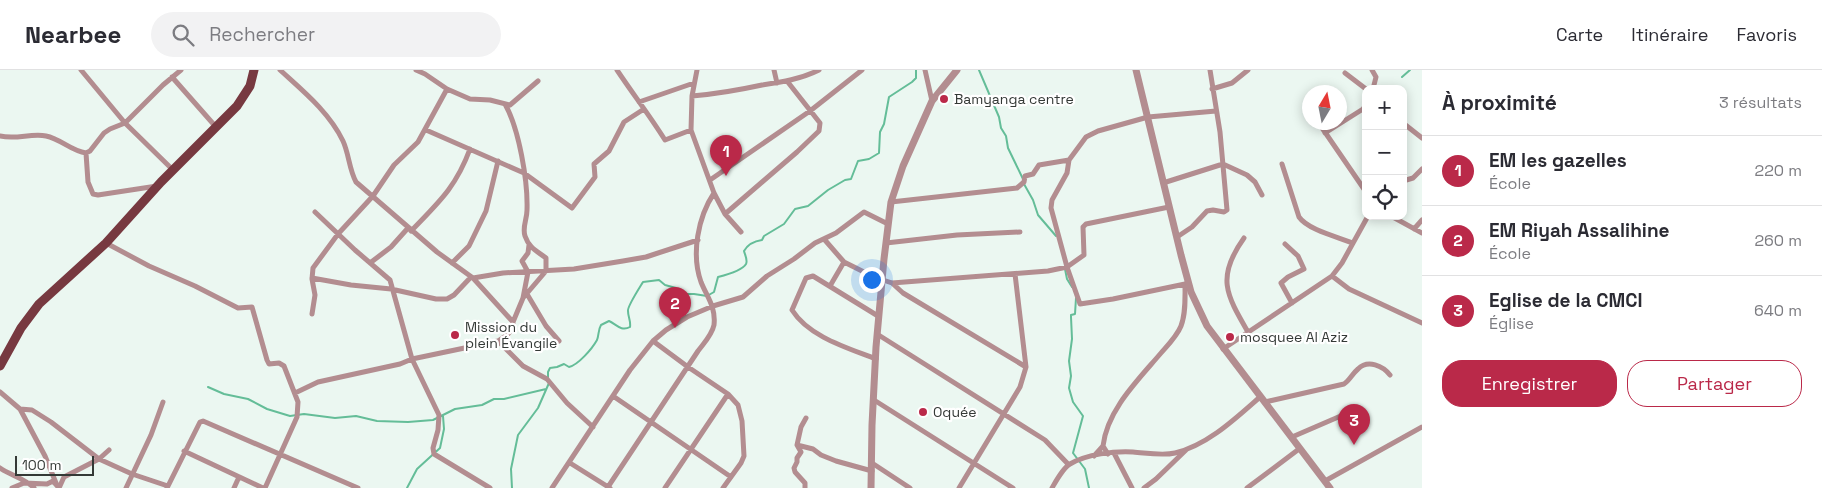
<!DOCTYPE html>
<html lang="fr">
<meta charset="utf-8">
<style>
body{margin:0;font-family:"Space Grotesk",sans-serif;background:#f2f2f3;color:#2b2b33}
.controls{position:absolute;right:15px;top:15px;display:grid;overflow:hidden;border-radius:10px;box-shadow:0 2px 12px #0003}
.controls button{width:45px;height:45px;display:grid;place-items:center;padding:0;border:0;border-bottom:1px solid #e1e1e2;background:#fff;color:#2b2b33;font:25px sans-serif}
.compass{position:absolute;left:1302px;top:15px;width:45px;height:45px;border-radius:50%;background:#fff;box-shadow:0 2px 12px #0003;rotate:10deg}
.scale{position:absolute;left:15px;bottom:12px;width:79px;box-sizing:border-box;padding-left:5px;border:2px solid #343936;border-top:0;font-size:14px;line-height:18px;white-space:nowrap;color:#343936;-webkit-text-stroke:4px #fff;paint-order:stroke}
.you{position:absolute;left:871px;top:209px;width:18px;height:18px;margin:-12px;border:4px solid #fff;border-radius:50%;background:#1a73e8;box-shadow:0 0 0 8px #1a73e833}
.badge{display:grid;place-items:center;width:32px;height:32px;border-radius:50%;background:#ba2949;color:#fff;font-size:16px;font-weight:700}
.pin{position:absolute;translate:-50% -41px;filter:drop-shadow(0 1px 2px #0008)}
.pin::after{content:'';position:absolute;top:26px;width:18px;height:15px;background:inherit;clip-path:polygon(0 0,100% 0,50% 100%)}
.list{margin:0;padding:0;list-style:none}
h2{display:flex;justify-content:space-between;align-items:center;height:65px;margin:0;padding:0 20px;font-size:21px}
h2 small{font-size:16px;font-weight:400;color:#7c7c81}
.list li{display:grid;grid-template-columns:32px 1fr auto;gap:15px;align-items:center;box-sizing:border-box;height:70px;padding:0 20px;border-top:1px solid #e1e1e2}
.list b{display:block;font-size:19px;white-space:nowrap}
.list p{margin:0;font-size:16px;white-space:nowrap;color:#7c7c81}
.list em{font-size:16px;font-style:normal;color:#7c7c81}
.actions{display:flex;gap:10px;padding:15px 20px}
.actions a{flex:1;padding:11px 0;border:1px solid #ba2949;border-radius:20px;text-align:center;font-size:18px;color:#ba2949}
.actions .main{background:#ba2949;color:#fff}
.icon{flex:none;width:28px;height:28px;fill:none;stroke:currentColor;stroke-width:2;stroke-linecap:round;stroke-linejoin:round}
.map{position:relative;flex:none;width:1422px;height:418px;overflow:hidden}
header{display:flex;align-items:center;gap:30px;box-sizing:border-box;height:70px;padding:0 25px;background:#fff;border-bottom:1px solid #e1e1e2}
header strong{font-size:24px}
nav{display:flex;gap:28px;margin-inline-start:auto;font-size:18px}
.search{width:350px;height:45px;background:#f2f2f3;display:flex;align-items:center;gap:12px;box-sizing:border-box;padding:0 18px;border-radius:28px;color:#7c7c81;font-size:19px}
main{display:flex}
aside{flex:1;background:#fff}
.map>svg:first-child{display:block}
.lines{fill:none;stroke-linecap:round;stroke-linejoin:round}
.stream{stroke:#64bd98;stroke-width:2}
.minor{stroke:#b38d90;stroke-width:5}
.tertiary{stroke:#b38d90;stroke-width:7}
.primary{stroke:#773940;stroke-width:9}
.poi-dot{fill:#ba2949;stroke:#fff;stroke-width:2}
.labels{text-anchor:middle;dominant-baseline:central;stroke-width:4.5;stroke-linejoin:round;paint-order:stroke}
.poi-label{font-size:14px;fill:#343936;stroke:#fff;text-anchor:start}
</style>
<header>
<strong>Nearbee</strong>
<div class="search"><svg class="icon" aria-label="search" viewBox="0 0 24 24"><circle cx="10" cy="10" r="6"/><path d="M15 15l6 6"/></svg>Rechercher</div>
<nav><a>Carte</a><a>Itinéraire</a><a>Favoris</a></nav>
</header>
<main>
<div class="map">
<svg width="1422" height="418" viewBox="0 0 1422 418">
<rect width="100%" height="100%" fill="#ebf7f1"/>
<g class="lines">
<path class="stream" d="M979,0l20,47 2,11 5,8 2,12 15,31
M1402,7l8,-7
M1024,114l9,16 5,15 18,21
M1065,199l2,10 5,8
M1076,228l-1,16 -4,1v2l1,22 -3,22 2,15 -2,12 4,14 10,14 -10,37 12,16 4,19
M548,308v-6l2,-4 7,-1 7,-3 5,3c9,-2 23,-18 28,-27 2,-5 1,-10 4,-15l8,-4c7,3 12,11 21,6 1,-6 -2,-10 -2,-16 -1,-4 12,-24 15,-29l16,-2 6,5 11,3 4,6h14l13,2 7,-4 4,-15c8,-2 24,-6 28,-13 2,-4 -1,-9 -2,-13 4,-7 11,-10 18,-11l2,-4 20,-12 11,-15 13,-3 20,-16 17,-10 6,-1 7,-18 11,-2 10,-6 1,-21 4,-8 5,-27 23,-15 4,-4v-8
M208,317l16,7 24,5 19,10 23,7 14,-2 31,4 21,-2 21,5 31,1 25,-2 22,-11 27,-4 12,-6h10l42,-10
M407,418l10,-19 23,-21 4,-19 -1,-13
M512,418l-1,-19 7,-34 20,-27 11,-25"/>
<path class="minor" d="M81,0l44,53 48,47
M280,0c23,21 49,42 63,71 6,13 6,28 13,41l81,70 36,26 40,44
M416,0l9,4 22,15 23,10 20,1 20,5 28,-24
M617,0c16,24 33,46 48,70l26,-10
M697,0l-5,26 -1,34 23,63 11,21 16,18
M774,0l3,13
M925,0l7,31
M1372,0l4,7 -3,12
M1345,3l21,16
M172,7l44,50
M1212,19l20,-6 16,-13
M692,26c24,-2 47,-6 70,-11 20,-3 39,-6 57,-15
M639,32l55,-19
M1318,52l48,70
M1403,53l19,15
M426,60l98,43 48,35 23,-31 -1,-13 15,-13 15,-29 20,-13
M1325,63l38,-24 3,-4
M0,66c16,4 31,-3 46,0 15,3 25,15 40,17l4,-2 14,-18 6,-4 15,-6 38,-38 18,-15
M86,83l2,29 5,12 5,1 59,-9
M1282,94l17,53c9,13 39,20 54,26
M710,110l100,-69 52,-41
M1403,111l10,-3 9,-9
M1163,113l60,-19 24,11 8,7 7,13
M891,132l126,-14 7,-6 1,-6 8,-2 6,-9 30,-5
M315,142l40,38 35,30 22,79 27,56 -1,15 -5,18 1,6 56,34
M725,144l72,-62 22,-21 1,-8 -33,-42
M1391,146l31,17
M1414,159l8,-9
M411,161c28,-29 45,-44 59,-82
M1177,167l15,-10 15,-16 6,-1 11,2 3,-2 -7,-78 -10,-62
M1244,168c-28,39 -18,56 4,94
M824,169l20,23 30,15 18,6 156,-12 19,-4 17,-12 -1,-28 3,-3 83,-17
M106,173l43,23 46,20 43,22 14,-1 15,53 2,4 10,-1 5,3 14,36 -1,15 -32,71
M886,173l71,-8 63,-3
M1285,174l13,12 6,13 -16,8 -7,6 11,20
M370,193l21,-16 17,-19
M452,193l17,-17 17,-35 12,-50
M1332,206l10,-13 26,-47
M312,208l39,7 40,4 45,10h11l7,-4 17,-18
M473,208l30,-5 71,-4 49,-8 23,-4 52,-17
M892,213l11,10 123,74 -11,-93
M1185,214l-72,15 -33,5 -13,-37 -16,-59 1,-8 15,-27 2,-13 17,-23 12,-6 50,-14 68,-6
M830,216l14,-24
M527,224l19,32 13,15
M523,228l5,-26 -6,-11 6,-8 1,-8
M312,244l3,-19 -3,-16 1,-11 25,-34 35,-38 21,-31 24,-23 29,-53
M877,264l168,106 23,24
M498,271l25,25 24,13 20,24 26,24
M653,271l35,26 40,27 10,11 4,16 2,35 -3,7 -18,25
M1223,279l109,-73 17,13 73,34
M876,289c-28,-11 -67,-22 -84,-49l14,-32 7,-2 65,40
M0,322l20,17 12,1 19,12 48,37 33,15 36,12
M295,323l23,-11 82,-18 12,-5 86,-18 9,-6 6,-7v-6l10,-24 23,-27v-13c-9,-7 -17,-10 -21,-22 -3,-9 2,-16 2,-26 1,-29 -8,-81 -22,-106
M613,326l118,81
M874,330l139,88
M1265,332l79,-18c6,-4 8,-10 14,-15 10,-10 25,-3 32,6
M20,339l25,47 11,27
M1292,367l51,-22
M797,375l16,4 8,6 15,6 36,10
M1103,376c4,-36 35,-66 58,-93 7,-8 16,-17 20,-27 5,-13 4,-29 4,-42l2,-1
M184,381l79,37
M1114,383l18,35
M1094,386l9,-10 5,8
M570,393l40,25
M872,393l38,25
M0,398c10,7 26,11 34,20
M1325,411l97,-54
M608,417l90,-136c6,-8 14,-16 16,-26 2,-18 -7,-28 -13,-43 -10,-28 -3,-65 13,-89
M12,418l12,-5 23,1 6,-3 6,7 5,-11 35,-18 10,-9
M126,418l25,-53 12,-33
M167,418l33,-66 3,-1 155,67
M234,418l5,-11
M552,418l78,-118 23,-29 13,-11 21,-13 26,-11 30,-9 24,-21 27,-17 21,-16 21,-10 28,-21 24,12
M665,418l63,-94
M805,418v-5l-10,-11 -1,-4 3,-6v-4l4,-6 -4,-7 4,-18 5,-9
M959,418l61,-101 6,-20
M1052,418c4,-7 11,-20 18,-24 17,-10 44,-13 63,-12 14,1 29,4 42,1 33,-8 61,-35 85,-56
M1144,418l12,-9 30,-29
M1247,418l52,-39"/>
<path class="tertiary" d="M1136,0l45,185 10,37 16,34 123,162
M871,418l1,-63 4,-78 8,-88 7,-57 12,-36 29,-65 25,-31"/>
<path class="primary" d="M0,296l21,-38 18,-24 67,-61 55,-61 76,-76 13,-20 4,-16"/>
</g>
<g class="poi-dot">
<circle cx="944" cy="29" r="5"/>
<circle cx="455" cy="265" r="5"/>
<circle cx="1230" cy="267" r="5"/>
<circle cx="923" cy="342" r="5"/>
</g>
<g class="labels">
<g class="poi-label">
<text x="954" y="29">Bamyanga centre</text>
<text x="465" y="257">Mission du<tspan x="465" dy="16">plein Évangile</tspan></text>
<text x="1240" y="267">mosquee Al Aziz</text>
<text x="933" y="342">Oquée</text>
</g>
</g>
</svg>
<div class="controls">
<button>+</button>
<button>−</button>
<button><svg class="icon" aria-label="locate" viewBox="0 0 24 24"><circle cx="12" cy="12" r="6"/><path d="M12 2v4M12 18v4M2 12h4M18 12h4"/></svg></button>
</div>
<svg class="compass" viewBox="-18 -18 36 36"><path d="M0-13l5 13h-10z" fill="#e53935"/><path d="M0 13l5-13h-10z" fill="#7c7c81"/></svg>
<div class="scale">100 m</div>
<div class="you"></div>
<div class="pin badge" style="left:726px;top:106px">1</div>
<div class="pin badge" style="left:675px;top:258px">2</div>
<div class="pin badge" style="left:1354px;top:375px">3</div>
</div>
<aside>
<h2>À proximité<small>3 résultats</small></h2>
<ul class="list">
<li><span class="badge">1</span><div><b>EM les gazelles</b><p>École</p></div><em>220 m</em></li>
<li><span class="badge">2</span><div><b>EM Riyah Assalihine</b><p>École</p></div><em>260 m</em></li>
<li><span class="badge">3</span><div><b>Eglise de la CMCI</b><p>Église</p></div><em>640 m</em></li>
</ul>
<div class="actions"><a class="main">Enregistrer</a><a>Partager</a></div>
</aside>
</main>
